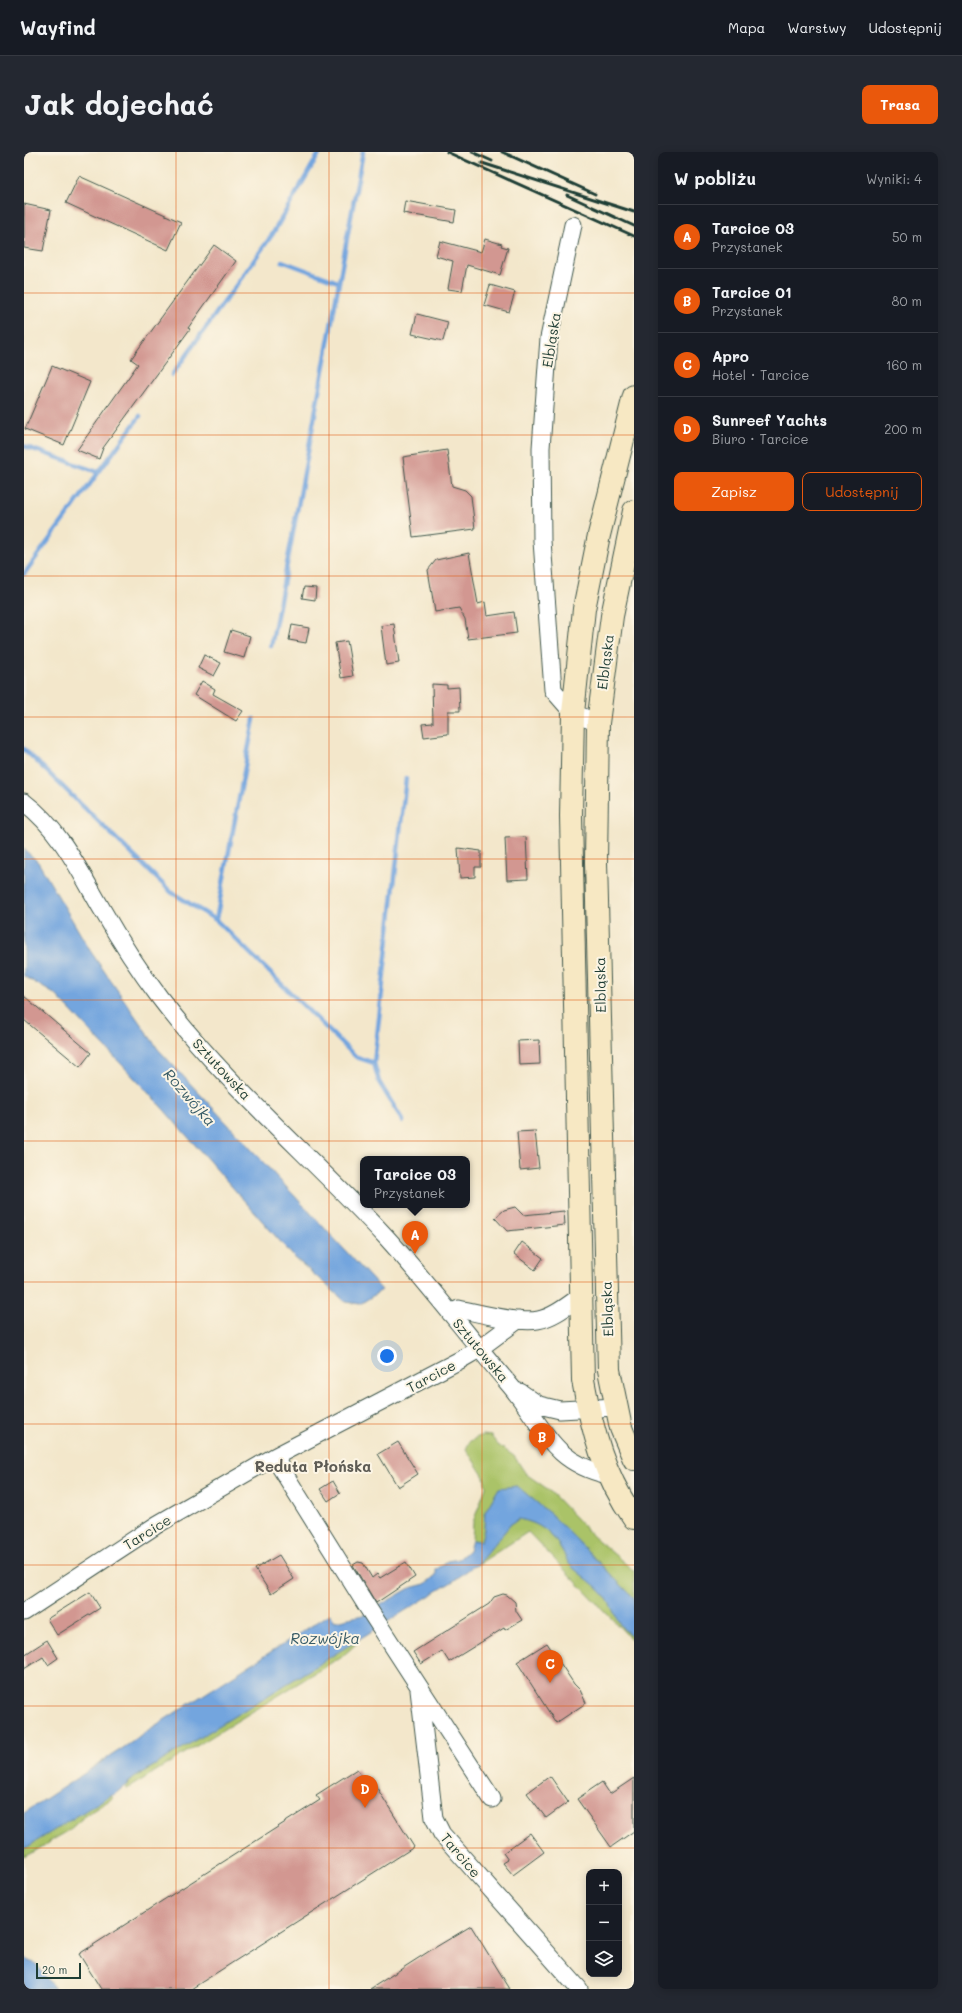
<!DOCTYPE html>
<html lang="pl">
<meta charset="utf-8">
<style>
body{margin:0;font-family:Mali,sans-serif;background:#242831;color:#f1f3f6}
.controls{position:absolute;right:12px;bottom:12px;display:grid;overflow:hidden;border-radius:8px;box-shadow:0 2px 10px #0003}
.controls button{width:36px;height:36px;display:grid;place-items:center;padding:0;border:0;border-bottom:1px solid #363941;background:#171b24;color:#f1f3f6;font:20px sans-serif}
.scale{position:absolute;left:12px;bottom:10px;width:45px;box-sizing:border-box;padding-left:4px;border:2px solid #1f3d34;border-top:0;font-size:11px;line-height:14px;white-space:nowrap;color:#1f3d34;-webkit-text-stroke:3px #fcf5e5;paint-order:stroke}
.you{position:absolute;left:363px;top:1204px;width:14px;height:14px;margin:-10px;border:3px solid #fff;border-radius:50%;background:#1a73e8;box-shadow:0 0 0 6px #1a73e833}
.badge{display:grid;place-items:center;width:26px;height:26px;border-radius:50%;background:#ea580c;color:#fff;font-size:13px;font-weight:700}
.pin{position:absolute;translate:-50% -33px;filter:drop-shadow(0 1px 2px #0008)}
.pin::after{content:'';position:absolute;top:21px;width:14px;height:12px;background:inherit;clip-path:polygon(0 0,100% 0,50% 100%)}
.popup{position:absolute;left:336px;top:1004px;width:110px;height:52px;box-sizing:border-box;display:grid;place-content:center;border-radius:8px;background:#171b24;filter:drop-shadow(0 1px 3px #0005);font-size:13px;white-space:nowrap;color:#9ea1a6}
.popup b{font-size:15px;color:#f1f3f6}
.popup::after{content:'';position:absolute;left:50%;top:100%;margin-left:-8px;border:8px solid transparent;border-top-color:#171b24}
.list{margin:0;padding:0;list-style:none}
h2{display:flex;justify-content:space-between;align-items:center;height:52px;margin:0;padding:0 16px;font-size:17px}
h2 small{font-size:13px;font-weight:400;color:#9ea1a6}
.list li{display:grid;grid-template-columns:26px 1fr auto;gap:12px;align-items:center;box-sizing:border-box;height:64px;padding:0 16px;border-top:1px solid #363941}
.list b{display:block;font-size:15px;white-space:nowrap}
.list p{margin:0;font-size:13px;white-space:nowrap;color:#9ea1a6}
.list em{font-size:13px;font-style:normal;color:#9ea1a6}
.actions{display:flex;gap:8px;padding:12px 16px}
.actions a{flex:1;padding:9px 0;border:1px solid #ea580c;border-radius:8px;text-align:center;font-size:14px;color:#ea580c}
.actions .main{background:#ea580c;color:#fff}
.icon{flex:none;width:22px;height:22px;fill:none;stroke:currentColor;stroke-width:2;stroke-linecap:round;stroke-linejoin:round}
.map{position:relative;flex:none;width:610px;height:1837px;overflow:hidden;border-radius:8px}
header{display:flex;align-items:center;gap:24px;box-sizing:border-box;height:56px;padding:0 20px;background:#171b24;border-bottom:1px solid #363941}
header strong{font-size:19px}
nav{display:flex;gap:22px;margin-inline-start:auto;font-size:14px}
.intro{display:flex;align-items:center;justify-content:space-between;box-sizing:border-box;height:96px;padding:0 24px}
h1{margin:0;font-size:28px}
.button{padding:10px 18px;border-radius:8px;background:#ea580c;color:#fff;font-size:14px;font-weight:700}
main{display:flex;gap:24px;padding:0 24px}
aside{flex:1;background:#171b24;border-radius:8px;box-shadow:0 2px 10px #0003}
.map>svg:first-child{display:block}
.green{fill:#aac368;stroke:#64804e}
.water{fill:#73a5de;stroke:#497189}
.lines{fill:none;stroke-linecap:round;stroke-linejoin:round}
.stream{stroke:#73a5de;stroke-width:4.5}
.building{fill:#d29791}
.minor-casing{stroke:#3f564b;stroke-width:19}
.secondary-casing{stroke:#3f564b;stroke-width:24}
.minor{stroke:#fff;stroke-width:17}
.secondary{stroke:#f7e8c3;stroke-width:22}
.rail{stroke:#1f3d34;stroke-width:3}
.grid{fill:none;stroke:#de580e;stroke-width:1;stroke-opacity:0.55}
.labels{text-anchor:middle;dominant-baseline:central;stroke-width:4;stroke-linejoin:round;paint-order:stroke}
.street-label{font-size:14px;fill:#1f3d34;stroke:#fcf5e5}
.water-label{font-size:15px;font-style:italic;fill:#385c67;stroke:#fcf5e5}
.neighbourhood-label{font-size:15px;font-weight:bold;fill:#5e5c55;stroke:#fcf5e5}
</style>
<header>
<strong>Wayfind</strong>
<nav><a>Mapa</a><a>Warstwy</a><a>Udostępnij</a></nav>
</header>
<div class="intro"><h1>Jak dojechać</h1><a class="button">Trasa</a></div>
<main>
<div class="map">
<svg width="610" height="1837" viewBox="0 0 610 1837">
<rect width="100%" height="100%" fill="#fcf5e5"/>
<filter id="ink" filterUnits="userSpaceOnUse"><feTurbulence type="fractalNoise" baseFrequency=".025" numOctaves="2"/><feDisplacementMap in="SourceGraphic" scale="8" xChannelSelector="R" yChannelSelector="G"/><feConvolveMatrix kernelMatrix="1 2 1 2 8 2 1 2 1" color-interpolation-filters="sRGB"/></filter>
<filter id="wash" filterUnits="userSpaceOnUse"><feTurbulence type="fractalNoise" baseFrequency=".012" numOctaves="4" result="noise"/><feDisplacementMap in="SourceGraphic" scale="16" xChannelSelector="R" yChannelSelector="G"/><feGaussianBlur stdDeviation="0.9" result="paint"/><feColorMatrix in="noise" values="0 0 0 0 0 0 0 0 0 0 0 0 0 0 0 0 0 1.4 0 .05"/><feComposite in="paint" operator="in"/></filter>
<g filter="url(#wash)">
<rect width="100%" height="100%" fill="#f3e7cb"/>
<path class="green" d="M458,1283l9,1 7,9 16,11 12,18 23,16 45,47 40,34v27l-80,-81 -37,-31 -18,2 -14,24 -1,18 -3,11 -9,-1 1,-18 13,-35 -2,-10 -18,-28 4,-8z
M495,1367c21,4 32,13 43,31 3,5 5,12 9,16 11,10 24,18 33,29 12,14 11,33 30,41v6l-106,-110 -51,33 34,-41z
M335,1487l-2,4 -13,12 -217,134 -1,-3 8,-8z
M85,1643l4,3 -27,17 -18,16 -44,26v-8z"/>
<path class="water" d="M0,697l14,13 53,90 67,97 224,241 -22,14 -14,-2 -52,-45 -137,-155 -101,-107 -32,-19z
M493,1334l37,31 80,81v38c-19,-8 -18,-27 -30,-41 -9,-11 -22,-19 -33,-29 -4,-4 -6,-11 -9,-16 -11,-18 -22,-27 -43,-31l-8,5 -34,41 -5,2 -17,13 -321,198 -19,16 -6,2 -85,53v-36l108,-71 10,-8 188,-120 5,7 28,-6 47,-27 15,-4 11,-9v-5l11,-9 12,-2 10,-9 3,-10 9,1 3,-11 1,-18 14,-24z
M0,1806l12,6 19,25h-31z"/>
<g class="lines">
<path class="stream" d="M258,109l56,21
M148,223l100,-140 48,-83
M0,294l74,26
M0,422l116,-158
M247,494c33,-164 61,-329 92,-494
M0,597l147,143 45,28 140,137 18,6 5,19 24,39
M192,768l38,-201
M350,911l32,-285"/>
</g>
<g id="blocks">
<path class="building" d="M55,24l102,46 -13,28 -102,-47z
M381,49l51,9 -2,12 -51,-9z
M0,52l27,6 -8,41 -19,-3z
M461,87l17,5 -1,2 7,2 -8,27 -33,-10 -5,26 -14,-2 5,-28 -17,-5 4,-15 41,11z
M190,93l22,16 -48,67 2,1 -87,119 -4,11 -22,-9 61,-86 -7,-5z
M466,133l25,7 -6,20 -25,-7z
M393,162l31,8 -5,19 -31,-7z
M28,214l38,16 -26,63 -39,-16z
M423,298l5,36 13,4 6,6 4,33 -62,8 -10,-80z
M445,401l9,51 7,-2 2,14 27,-4 3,21 -49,6 -3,-20 -6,-11 -24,4 -7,-42 8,-10z
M280,435l12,1 -1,12 -13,-2z
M370,472l5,39 -13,2 -5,-39z
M268,473l17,3 -3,15 -17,-3z
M207,478l19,6 -6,22 -20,-6z
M323,489l6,35 -12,2 -6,-35z
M180,503l17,8 -7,13 -16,-8z
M178,529l13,8 -2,5 30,17 -7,10 -42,-26z
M408,532l15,1v3l12,-1 1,24h-12v23l-24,3 -2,-13 11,-1z
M502,685l2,42 -21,1 -2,-42z
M434,696l23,3v16h-6v10l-15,1z
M0,844l67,57 -11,14 -56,-47z
M515,888l1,24 -21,1 -1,-24z
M511,979l4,37 -19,2 -3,-38z
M491,1055l8,8 41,-4 1,14 -58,6 -12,-13 9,-8z
M498,1090l21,16 -8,12 -21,-16z
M374,1290l20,32 -20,13 -20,-33z
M309,1329l7,12 -12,8 -8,-12z
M255,1403l15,24 -23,15 -16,-25z
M334,1410l5,1 9,15 5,-4 3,4 26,-16 9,15 -39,26 -23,-38z
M66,1440l10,16 -43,27 -10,-16z
M479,1442l4,1 8,7 1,9 6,9 -17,10 -1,-2 -55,34 -7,-11 -21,13 -8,-12 76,-48 5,-7z
M23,1488l11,18 -10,7 -5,-8 -19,12v-14z
M523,1491l27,41 6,6 6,13 -30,20 -39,-61z
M333,1617l7,12 6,-4 44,70 -223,142h-90l-22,-35 241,-154 -4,-5z
M526,1624l18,26 -22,16 -19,-25z
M610,1626v53l-23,16 -34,-48 25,-17 8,12z
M506,1681l14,19 -31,23 -10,-12 5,-3 -5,-7z
M447,1774l39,63h-140l61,-39z"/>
</g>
</g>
<g filter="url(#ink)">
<use href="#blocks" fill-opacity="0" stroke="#3f564b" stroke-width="1"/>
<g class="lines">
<defs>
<path id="minor" d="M549,73l-24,113 -8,110 1,93 11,149 20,23 25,10
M0,650c37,28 56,70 79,109 17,30 36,59 57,87 66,87 152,159 226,239 43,47 81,98 122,146 36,41 40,78 100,92
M426,1161l9,-4c19,4 61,15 79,11 16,-3 30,-15 43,-24
M496,1240l19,13 21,5 56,-3
M250,1305l94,151 124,191
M0,1460l134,-88 116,-67 186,-97 19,-11 39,-29
M395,1538l15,128 8,16 137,155"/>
<path id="secondary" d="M610,244l-35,139 -15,74 -11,104 -2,103 12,564c9,50 21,96 51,138
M610,359l-22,105 -14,107 -2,139 13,508 12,58 13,31"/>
</defs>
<use href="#minor" class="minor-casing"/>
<use href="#secondary" class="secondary-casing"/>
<use href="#minor" class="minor"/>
<use href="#secondary" class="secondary"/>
<path class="rail" d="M423,0l187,84
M448,0l20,9
M478,0l93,42
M458,11l152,49
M543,43l67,31"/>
</g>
</g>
<path class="grid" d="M152,0v1837M305,0v1837M458,0v1837M0,141h610M0,283h610M0,424h610M0,565h610M0,707h610M0,848h610M0,989h610M0,1130h610M0,1272h610M0,1413h610M0,1554h610M0,1696h610"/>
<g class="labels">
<g class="street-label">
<text transform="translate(527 188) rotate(-81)">Elbląska</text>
<text transform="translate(581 510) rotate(-83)">Elbląska</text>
<text transform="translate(576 833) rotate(-91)">Elbląska</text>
<text transform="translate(198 917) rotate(47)">Sztutowska</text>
<text transform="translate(583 1157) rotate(-92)">Elbląska</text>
<text transform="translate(457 1198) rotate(50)">Sztutowska</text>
<text transform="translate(407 1224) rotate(-28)">Tarcice</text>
<text transform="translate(123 1380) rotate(-32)">Tarcice</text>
<text transform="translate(437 1703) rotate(50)">Tarcice</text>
</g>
<g class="water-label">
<text transform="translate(166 945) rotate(49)">Rozwójka</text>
<text x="301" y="1486">Rozwójka</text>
</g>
<g class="neighbourhood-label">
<text x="289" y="1314">Reduta Płońska</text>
</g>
</g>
</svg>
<div class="controls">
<button>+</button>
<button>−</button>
<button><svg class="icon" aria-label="layers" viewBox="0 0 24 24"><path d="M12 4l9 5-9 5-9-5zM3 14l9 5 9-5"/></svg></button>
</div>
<div class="scale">20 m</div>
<div class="you"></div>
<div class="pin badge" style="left:391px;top:1102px">A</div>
<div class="popup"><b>Tarcice 03</b>Przystanek</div>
<div class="pin badge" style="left:518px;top:1304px">B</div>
<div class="pin badge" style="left:526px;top:1531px">C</div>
<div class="pin badge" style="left:341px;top:1656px">D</div>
</div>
<aside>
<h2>W pobliżu<small>Wyniki: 4</small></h2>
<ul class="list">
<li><span class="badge">A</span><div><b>Tarcice 03</b><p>Przystanek</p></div><em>50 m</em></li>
<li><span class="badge">B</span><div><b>Tarcice 01</b><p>Przystanek</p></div><em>80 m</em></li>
<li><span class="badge">C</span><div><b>Apro</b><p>Hotel · Tarcice</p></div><em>160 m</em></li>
<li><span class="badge">D</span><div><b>Sunreef Yachts</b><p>Biuro · Tarcice</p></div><em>200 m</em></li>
</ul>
<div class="actions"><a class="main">Zapisz</a><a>Udostępnij</a></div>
</aside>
</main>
